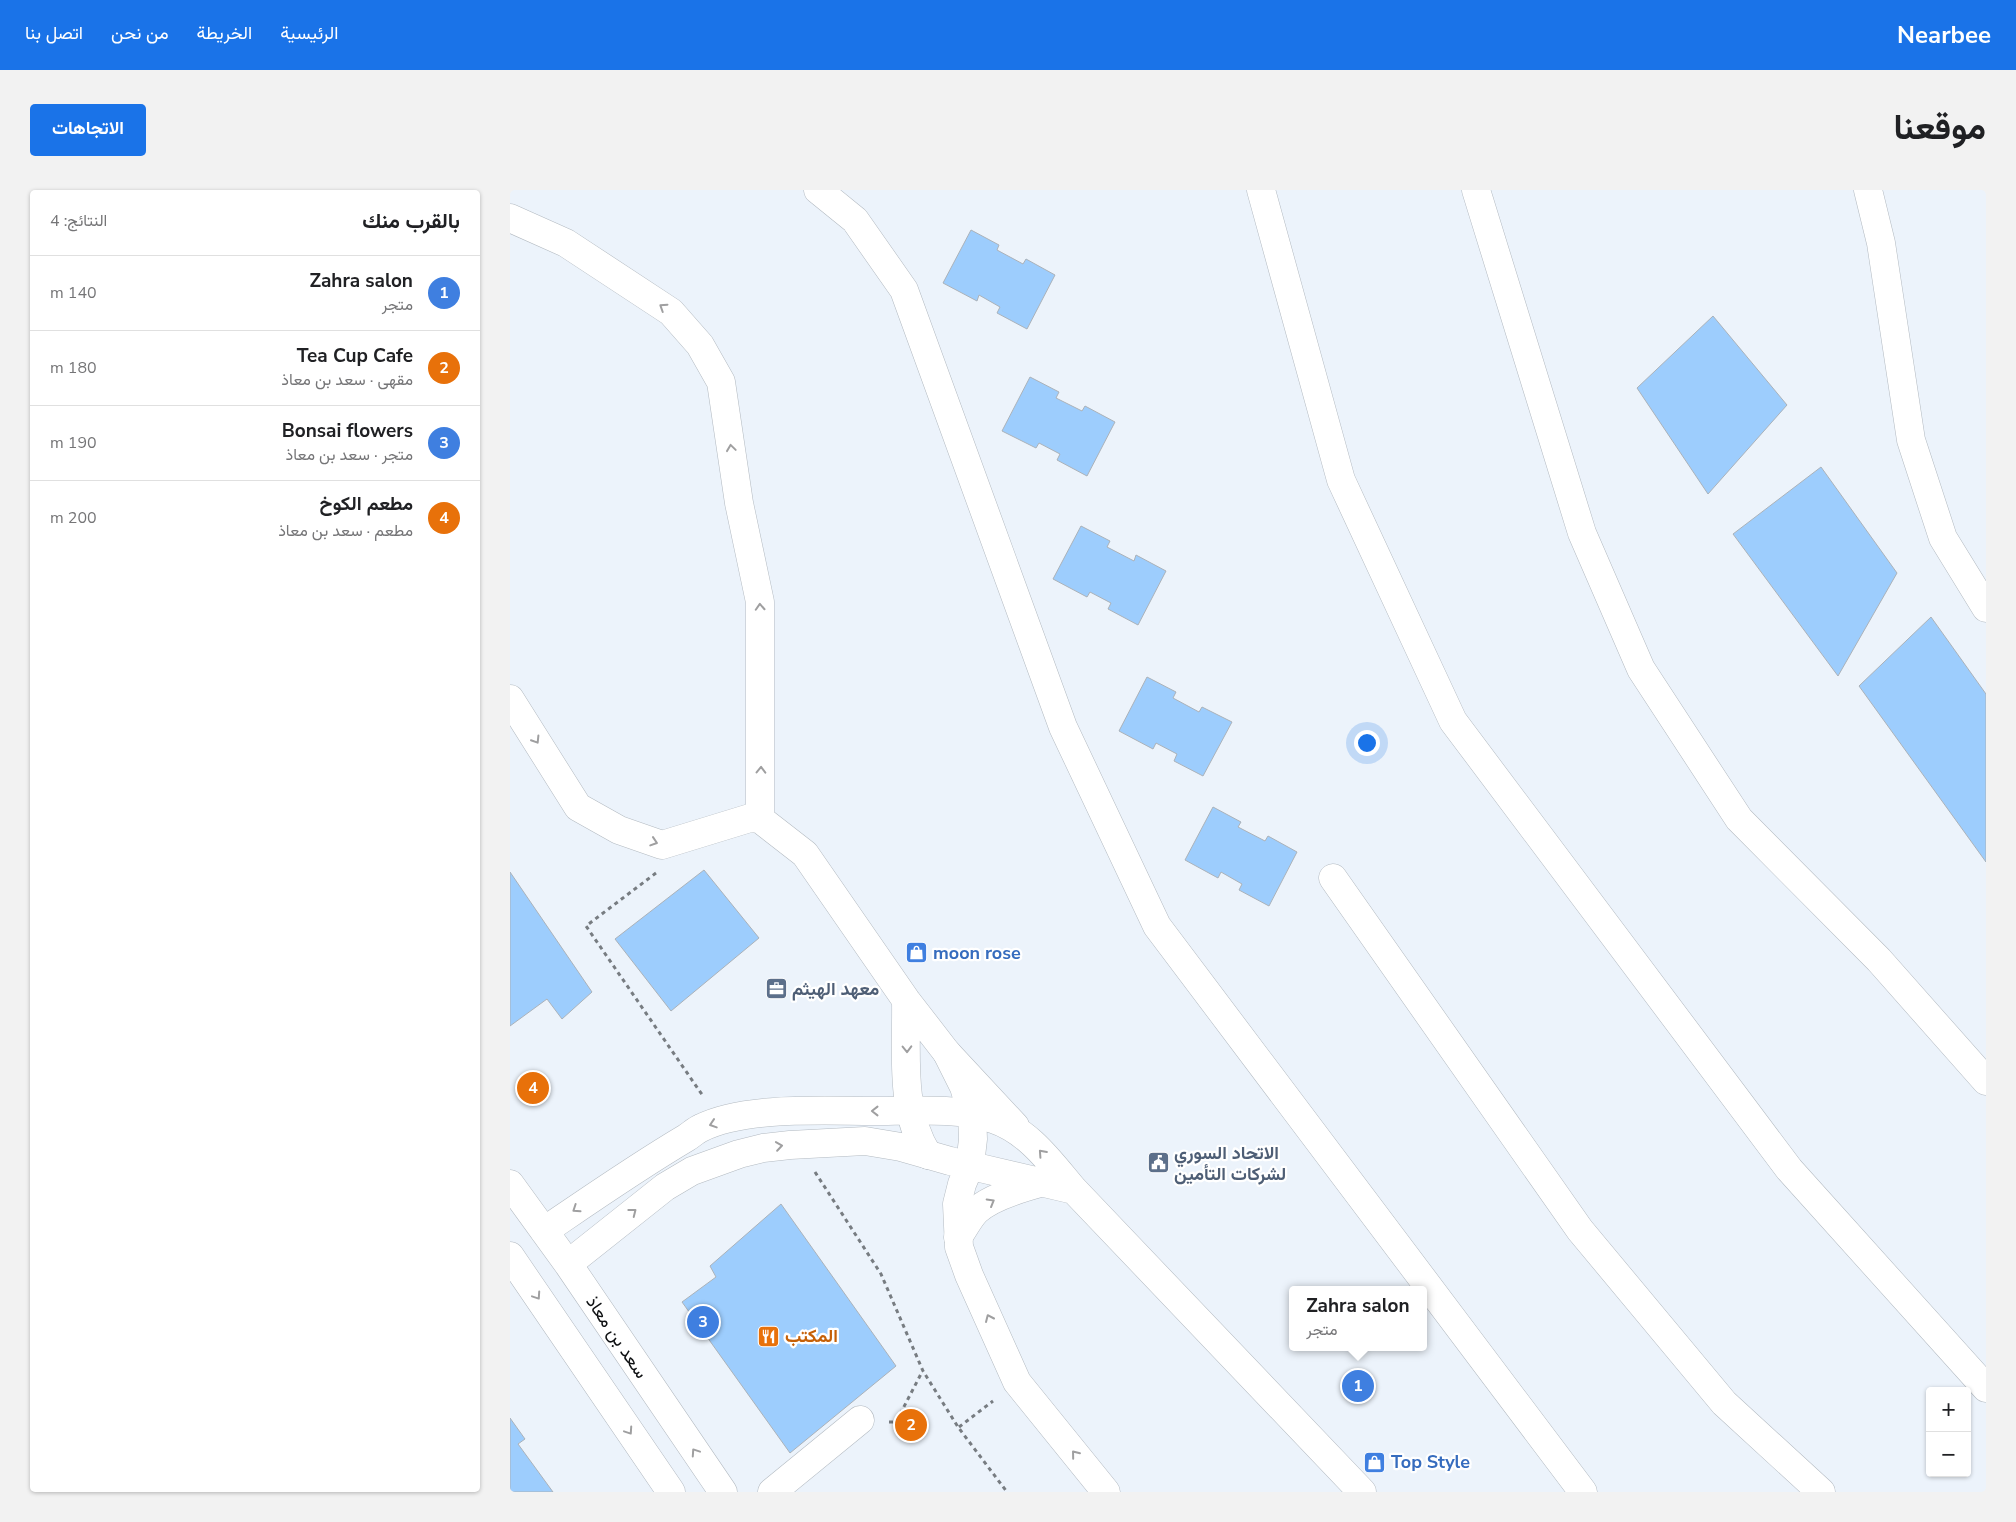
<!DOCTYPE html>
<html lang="ar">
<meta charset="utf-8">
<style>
body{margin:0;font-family:"Nunito Sans",Vazirmatn,sans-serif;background:#f2f2f2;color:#202124;direction:rtl}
.controls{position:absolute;right:15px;bottom:15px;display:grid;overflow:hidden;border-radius:5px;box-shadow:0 1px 4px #0004}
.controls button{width:45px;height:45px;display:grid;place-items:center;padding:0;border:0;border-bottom:1px solid #e0e0e0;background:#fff;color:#202124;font:25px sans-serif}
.you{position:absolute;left:856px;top:552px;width:18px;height:18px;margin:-12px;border:4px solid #fff;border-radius:50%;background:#1a73e8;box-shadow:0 0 0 8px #1a73e833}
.badge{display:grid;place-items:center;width:32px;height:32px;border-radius:50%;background:#1a73e8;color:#fff;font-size:16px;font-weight:700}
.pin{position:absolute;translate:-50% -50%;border:2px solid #fff;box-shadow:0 1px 5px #0006}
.popup{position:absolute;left:779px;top:1096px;width:138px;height:65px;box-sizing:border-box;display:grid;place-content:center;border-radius:5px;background:#fff;filter:drop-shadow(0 1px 4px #0005);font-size:16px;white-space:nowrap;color:#757577}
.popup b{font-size:19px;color:#202124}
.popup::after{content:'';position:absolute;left:50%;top:100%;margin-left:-10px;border:10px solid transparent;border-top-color:#fff}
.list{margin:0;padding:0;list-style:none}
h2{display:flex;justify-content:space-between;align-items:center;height:65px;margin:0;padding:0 20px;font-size:21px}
h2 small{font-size:16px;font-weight:400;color:#757577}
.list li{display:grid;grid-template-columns:32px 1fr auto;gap:15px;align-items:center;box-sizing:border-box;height:75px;padding:0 20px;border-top:1px solid #e0e0e0}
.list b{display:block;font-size:19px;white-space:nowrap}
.list p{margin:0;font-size:16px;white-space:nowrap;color:#757577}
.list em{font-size:16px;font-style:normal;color:#757577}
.map{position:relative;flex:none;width:1476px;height:1302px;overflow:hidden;direction:ltr;border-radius:5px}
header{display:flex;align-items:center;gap:30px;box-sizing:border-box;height:70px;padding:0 25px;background:#1a73e8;color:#fff}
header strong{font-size:24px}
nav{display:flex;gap:28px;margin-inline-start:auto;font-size:18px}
.intro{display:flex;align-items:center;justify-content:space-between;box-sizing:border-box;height:120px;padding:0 30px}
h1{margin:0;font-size:35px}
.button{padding:12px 22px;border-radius:5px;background:#1a73e8;color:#fff;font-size:18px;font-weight:700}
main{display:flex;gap:30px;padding:0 30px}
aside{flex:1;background:#fff;border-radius:5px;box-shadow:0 1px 4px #0004}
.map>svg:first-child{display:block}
.building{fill:#9dcdfd;stroke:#abb2b9}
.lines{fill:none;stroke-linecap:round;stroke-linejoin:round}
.street-casing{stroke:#b3bac1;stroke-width:29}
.secondary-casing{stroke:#b3bac1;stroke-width:29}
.path{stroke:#777c81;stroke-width:3;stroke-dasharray:4 4;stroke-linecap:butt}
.street{stroke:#fff;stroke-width:28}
.secondary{stroke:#fff;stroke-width:28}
.oneway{stroke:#9f9fa0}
.labels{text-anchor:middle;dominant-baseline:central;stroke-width:4.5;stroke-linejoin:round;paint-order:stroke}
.shop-label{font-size:18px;font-weight:bold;fill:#366cbe;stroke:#fff;text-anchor:start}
.service-label{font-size:18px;font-weight:bold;fill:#4e5e75;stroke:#fff;text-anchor:start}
.food-label{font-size:18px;font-weight:bold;fill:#c56008;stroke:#fff;text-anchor:start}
.street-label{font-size:18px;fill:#0e1012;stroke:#fff}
</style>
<header>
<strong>Nearbee</strong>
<nav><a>الرئيسية</a><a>الخريطة</a><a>من نحن</a><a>اتصل بنا</a></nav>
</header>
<div class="intro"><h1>موقعنا</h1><a class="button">الاتجاهات</a></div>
<main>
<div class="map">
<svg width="1476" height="1302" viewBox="0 0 1476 1302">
<rect width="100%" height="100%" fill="#ecf3fb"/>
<path class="building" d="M461,40l28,15 -2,5 26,14 3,-5 29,16 -28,54 -30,-16 3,-6 -21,-12 -2,6 -34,-18z
M1203,126l74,89 -79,89 -71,-106z
M520,187l29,15 -3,6 26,13 3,-5 30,16 -28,54 -30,-16 3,-6 -21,-11 -3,5 -34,-17z
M1311,277l76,106 -59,103 -105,-142z
M571,336l29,15 -3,6 27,14 2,-6 30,16 -28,54 -30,-16 3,-6 -21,-11 -3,5 -34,-18z
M1421,427l55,77v168l-127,-176z
M637,487l29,15 -3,6 26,14 3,-5 30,15 -29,54 -29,-15 3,-7 -21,-11 -3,6 -34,-18z
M703,617l28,15 -3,5 27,14 3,-5 29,16 -28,54 -30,-16 3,-6 -21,-12 -3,6 -33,-18z
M194,680l55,68 -88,73 -56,-72z
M0,682l82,120 -30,27 -15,-20 -37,27z
M271,1014l115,162 -106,87 -108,-151 34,-25 -6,-11z
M0,1228l15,21 -7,5 35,48h-43z"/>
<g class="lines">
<defs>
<path id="street" d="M308,0l37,30 49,70 159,437 94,199 426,566
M751,0l80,290 112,241 336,448 197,219
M966,0l106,343 59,136 98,150 140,141 107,121
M1358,0l13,53 30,197 32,98 43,70
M0,28l56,25 105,69 29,33 21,37 18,121 21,99v217
M0,509l68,108 41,23 43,15 88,-27 10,1 45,35 101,146 41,53 17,34 8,27 1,25 -3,26 -8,19 -5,20 2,43 10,28 48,107 89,110
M823,688l247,352 144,173 97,89
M396,810c1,52 -7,110 22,155
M262,1302l88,-72"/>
<path id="secondary" d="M437,863l68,73
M0,994l58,80 155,228
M34,1041c47,-32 93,-64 142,-93 5,-3 10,-8 15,-10 44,-22 123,-17 172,-17 35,0 87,-4 120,8 36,12 58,44 81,71l288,302
M448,1047c6,-8 11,-19 18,-26 15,-14 49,-24 68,-29
M0,1066l161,236
M58,1074l97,-77 27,-16 47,-17 24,-6 27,-3 75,-4 36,6 49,14 124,29"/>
</defs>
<use href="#street" class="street-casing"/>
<use href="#secondary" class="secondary-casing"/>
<path class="path" d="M146,683l-70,53 117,170
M305,982l66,102 42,97 35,56 49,65
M379,1232h7l26,-50
M449,1237l34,-26"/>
<use href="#street" class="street"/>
<use href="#secondary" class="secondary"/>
</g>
<defs><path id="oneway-chevron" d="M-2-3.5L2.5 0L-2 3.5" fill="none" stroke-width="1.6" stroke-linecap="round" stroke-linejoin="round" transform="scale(1.25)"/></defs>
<g class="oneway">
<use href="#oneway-chevron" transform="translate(153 117) rotate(-147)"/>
<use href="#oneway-chevron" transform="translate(221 258) rotate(-98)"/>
<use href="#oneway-chevron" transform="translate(250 417) rotate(-93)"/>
<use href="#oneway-chevron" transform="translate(26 550) rotate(58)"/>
<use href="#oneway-chevron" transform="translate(251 580) rotate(-89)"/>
<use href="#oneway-chevron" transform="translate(144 652) rotate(18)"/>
<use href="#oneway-chevron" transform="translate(397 859) rotate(89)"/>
<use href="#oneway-chevron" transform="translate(365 921) rotate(180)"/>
<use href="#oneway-chevron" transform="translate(203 934) rotate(162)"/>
<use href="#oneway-chevron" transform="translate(269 956) rotate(-8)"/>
<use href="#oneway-chevron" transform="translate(532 963) rotate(-132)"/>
<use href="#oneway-chevron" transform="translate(481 1012) rotate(-30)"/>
<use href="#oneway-chevron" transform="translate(66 1019) rotate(146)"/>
<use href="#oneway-chevron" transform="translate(123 1022) rotate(-38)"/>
<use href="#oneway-chevron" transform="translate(27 1106) rotate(56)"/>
<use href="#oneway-chevron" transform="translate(479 1128) rotate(-114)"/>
<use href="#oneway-chevron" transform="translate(119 1241) rotate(56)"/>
<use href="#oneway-chevron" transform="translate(185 1262) rotate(-124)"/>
<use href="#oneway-chevron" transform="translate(565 1264) rotate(-129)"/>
</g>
<defs>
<symbol id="shop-square" viewBox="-11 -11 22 22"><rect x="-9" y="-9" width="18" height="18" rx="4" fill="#3f7fe0" stroke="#fff"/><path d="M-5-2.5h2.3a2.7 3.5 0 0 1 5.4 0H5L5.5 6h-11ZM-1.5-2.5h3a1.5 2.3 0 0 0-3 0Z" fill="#fff"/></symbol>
<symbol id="office-square" viewBox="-11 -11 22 22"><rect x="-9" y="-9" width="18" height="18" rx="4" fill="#5c6f8a" stroke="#fff"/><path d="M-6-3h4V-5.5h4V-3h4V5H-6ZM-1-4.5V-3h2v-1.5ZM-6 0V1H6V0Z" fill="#fff"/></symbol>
<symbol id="civic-square" viewBox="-11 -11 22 22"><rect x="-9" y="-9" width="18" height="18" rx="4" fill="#5c6f8a" stroke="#fff"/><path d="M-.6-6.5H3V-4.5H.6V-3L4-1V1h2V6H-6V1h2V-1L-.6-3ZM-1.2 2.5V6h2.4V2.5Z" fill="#fff"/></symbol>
<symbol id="restaurant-square" viewBox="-11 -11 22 22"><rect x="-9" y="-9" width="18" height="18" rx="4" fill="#e8710a" stroke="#fff"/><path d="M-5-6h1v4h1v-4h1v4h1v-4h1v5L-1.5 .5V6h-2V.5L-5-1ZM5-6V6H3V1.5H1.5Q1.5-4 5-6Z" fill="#fff"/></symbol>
</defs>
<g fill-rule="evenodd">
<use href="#shop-square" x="394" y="750" width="25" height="25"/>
<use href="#office-square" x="254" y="786" width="25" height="25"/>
<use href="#civic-square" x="636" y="960" width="25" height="25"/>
<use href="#restaurant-square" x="246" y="1134" width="25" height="25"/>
<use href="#shop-square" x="852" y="1260" width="25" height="25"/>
</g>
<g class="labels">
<g class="shop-label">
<text x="423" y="763">moon rose</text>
<text x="881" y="1272">Top Style</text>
</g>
<g class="service-label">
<text x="282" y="799">معهد الهيثم</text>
<text x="664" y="963">الاتحاد السوري<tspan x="664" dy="21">لشركات التأمين</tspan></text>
</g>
<g class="food-label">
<text x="275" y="1146">المكتب</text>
</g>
<g class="street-label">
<text transform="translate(107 1147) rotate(56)">سعد بن معاذ</text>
</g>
</g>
</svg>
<div class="controls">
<button>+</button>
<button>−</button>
</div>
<div class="you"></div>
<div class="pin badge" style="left:848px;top:1196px;background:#3f7fe0">1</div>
<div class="popup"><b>Zahra salon</b>متجر</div>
<div class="pin badge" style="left:401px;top:1235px;background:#e8710a">2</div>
<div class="pin badge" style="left:193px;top:1132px;background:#3f7fe0">3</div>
<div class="pin badge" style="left:23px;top:898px;background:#e8710a">4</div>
</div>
<aside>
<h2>بالقرب منك<small>النتائج: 4</small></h2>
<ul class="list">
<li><span class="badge" style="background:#3f7fe0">1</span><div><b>Zahra salon</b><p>متجر</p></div><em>140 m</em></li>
<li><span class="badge" style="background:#e8710a">2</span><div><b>Tea Cup Cafe</b><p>مقهى · سعد بن معاذ</p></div><em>180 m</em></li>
<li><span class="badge" style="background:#3f7fe0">3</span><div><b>Bonsai flowers</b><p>متجر · سعد بن معاذ</p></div><em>190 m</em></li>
<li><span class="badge" style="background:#e8710a">4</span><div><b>مطعم الكوخ</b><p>مطعم · سعد بن معاذ</p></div><em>200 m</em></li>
</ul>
</aside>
</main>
